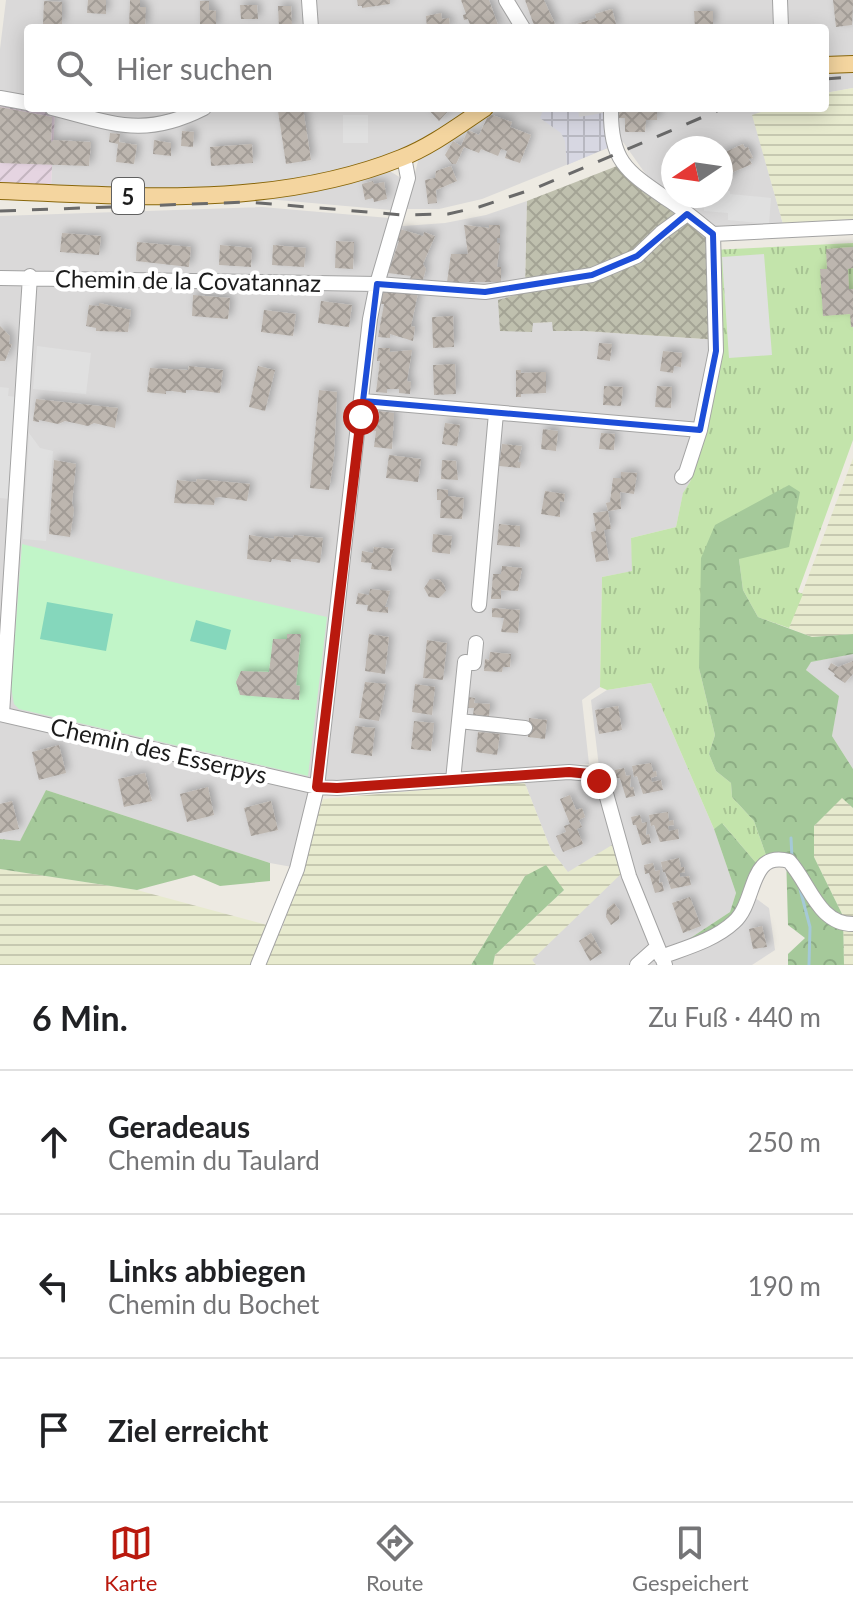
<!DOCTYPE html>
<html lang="de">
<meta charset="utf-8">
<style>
body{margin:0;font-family:Lato,sans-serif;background:#f2f2f2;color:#202124}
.compass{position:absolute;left:661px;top:136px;width:72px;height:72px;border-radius:50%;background:#fff;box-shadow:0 4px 20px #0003;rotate:257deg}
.stop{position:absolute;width:24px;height:24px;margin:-18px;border:6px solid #b9190e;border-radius:50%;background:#fff}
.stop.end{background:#b9190e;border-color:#fff;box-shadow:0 2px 8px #0008}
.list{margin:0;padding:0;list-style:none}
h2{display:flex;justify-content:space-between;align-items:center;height:104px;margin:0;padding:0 32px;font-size:34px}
h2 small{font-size:26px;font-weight:400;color:#757577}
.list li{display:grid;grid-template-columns:52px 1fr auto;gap:24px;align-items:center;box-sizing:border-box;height:144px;padding:0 32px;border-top:2px solid #e0e0e0}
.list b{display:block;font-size:30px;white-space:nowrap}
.list p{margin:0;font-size:26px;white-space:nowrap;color:#757577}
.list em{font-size:26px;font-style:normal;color:#757577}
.icon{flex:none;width:44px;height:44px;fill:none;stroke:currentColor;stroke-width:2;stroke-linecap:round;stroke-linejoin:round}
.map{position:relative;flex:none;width:853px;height:965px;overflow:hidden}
.search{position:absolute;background:#fff;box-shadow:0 4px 20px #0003;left:24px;right:24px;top:24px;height:88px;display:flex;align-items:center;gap:20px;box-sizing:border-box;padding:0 28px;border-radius:8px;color:#757577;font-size:30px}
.sheet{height:536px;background:#fff}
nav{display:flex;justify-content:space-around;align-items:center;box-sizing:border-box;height:112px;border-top:2px solid #e0e0e0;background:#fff;font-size:22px;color:#757577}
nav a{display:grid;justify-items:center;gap:4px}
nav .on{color:#b9190e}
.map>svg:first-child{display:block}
.residential{fill:#dad9d9}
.industrial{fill:url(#industrial-furrows)}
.construction{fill:url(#construction-cross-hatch)}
.farmland{fill:url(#farmland-rules)}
.grass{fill:url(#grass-tufts)}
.forest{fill:url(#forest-crowns)}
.park{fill:#c1f5c8}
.pitch{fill:#85d7bc}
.parking{fill:#e0e0e0}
.plaza{fill:url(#plaza-grid)}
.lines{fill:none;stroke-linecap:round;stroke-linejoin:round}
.stream{stroke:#a5c9d7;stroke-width:3}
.building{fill:url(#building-cross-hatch);filter:url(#shadow)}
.minor-casing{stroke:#a3a3a3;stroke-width:16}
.major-casing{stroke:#89670b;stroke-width:18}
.minor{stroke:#fff;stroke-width:14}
.major{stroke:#f4d59f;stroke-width:16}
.rail{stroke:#6a6a6a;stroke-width:3;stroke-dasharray:16 16;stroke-linecap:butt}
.route{stroke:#b9190e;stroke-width:10}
.marked{fill:none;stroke:#1d4ed8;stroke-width:6;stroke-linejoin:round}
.labels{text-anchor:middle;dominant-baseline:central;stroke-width:8;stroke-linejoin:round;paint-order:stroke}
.shield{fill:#fff;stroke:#606060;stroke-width:2}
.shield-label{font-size:22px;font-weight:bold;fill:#1c1c1c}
.street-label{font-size:24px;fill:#1c1c1c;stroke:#fff}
</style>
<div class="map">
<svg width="853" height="965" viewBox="0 0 853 965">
<defs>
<pattern id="industrial-furrows" width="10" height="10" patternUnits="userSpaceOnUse" patternTransform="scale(2)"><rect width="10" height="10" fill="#e5d4e1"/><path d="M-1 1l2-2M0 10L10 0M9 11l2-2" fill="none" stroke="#c4b5c0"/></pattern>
<pattern id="construction-cross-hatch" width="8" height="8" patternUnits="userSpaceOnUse" patternTransform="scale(2)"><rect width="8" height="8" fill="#bfc0ae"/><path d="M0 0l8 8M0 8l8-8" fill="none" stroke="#a4a495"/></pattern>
<pattern id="farmland-rules" width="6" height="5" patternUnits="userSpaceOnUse" patternTransform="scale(2)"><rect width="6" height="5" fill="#e7eace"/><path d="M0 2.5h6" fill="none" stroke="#c6c8b0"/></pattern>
<pattern id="grass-tufts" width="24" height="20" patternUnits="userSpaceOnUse" patternTransform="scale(2)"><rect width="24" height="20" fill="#c3e4ab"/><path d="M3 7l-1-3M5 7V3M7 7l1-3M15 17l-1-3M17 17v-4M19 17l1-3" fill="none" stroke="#a7c393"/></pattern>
<pattern id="forest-crowns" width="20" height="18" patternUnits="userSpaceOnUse" patternTransform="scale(2)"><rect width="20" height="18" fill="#a5c99a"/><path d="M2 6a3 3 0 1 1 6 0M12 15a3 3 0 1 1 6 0" fill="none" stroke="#8dac84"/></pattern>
<pattern id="plaza-grid" width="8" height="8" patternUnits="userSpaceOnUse" patternTransform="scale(2)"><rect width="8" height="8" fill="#d7d7e2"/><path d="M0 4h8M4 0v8" fill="none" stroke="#b8b8c1"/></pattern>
<pattern id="building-cross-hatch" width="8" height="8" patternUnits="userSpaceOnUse" patternTransform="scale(2)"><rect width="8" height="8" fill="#bdb6af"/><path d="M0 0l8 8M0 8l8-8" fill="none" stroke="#a29c96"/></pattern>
<filter id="shadow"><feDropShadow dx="3.5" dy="-3.5" stdDeviation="4" flood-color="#0004"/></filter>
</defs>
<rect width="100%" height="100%" fill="#edeae2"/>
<path class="residential" d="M6,0h847v88l-28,5v-65h-797v80h745l-20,8 30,108 -67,2 -41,-30h46v-48h-48v47l-26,-19 -24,-34 -141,57 -43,10h-33l17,-68 -49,21 -54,14 -59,9 -82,5 -128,-4 4,-71 -55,-11v-55z
M388,170l13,8 -10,32 -136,-12z
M527,201l-2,91 7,39v-8l21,-1v9h32l135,9 -13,84 -17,58 -7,12 -7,33 -45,11 2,33 -31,6 -2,110 -18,13 7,64 -258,19 -18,-2 -21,86 -22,-4 -224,-73 -26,52 -20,-3v-623l262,-9 127,11 14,8 42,-3 41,-8z
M853,654v115l-21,-33 6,-40 -32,-26 4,-8z
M651,683l63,146 22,64 -6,19 -41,27 47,-22 11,-25 22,16 6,42 -23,15h-216l-4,-5 36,-87 -17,-23 -27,-69 53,-3 15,4 7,-15 -8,-67 16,-10z"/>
<path class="industrial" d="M0,104l55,10 -4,72 -51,-4z"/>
<path class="construction" d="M617,166l87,65 7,19 9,90 -135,-9h-32l-1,-9 -19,1 -1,9 -32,-1 -2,-31 27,-8 2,-91z"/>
<path class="farmland" d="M853,88v131l-70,5 -31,-109 21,-7h52v-15z
M853,458v176l-41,3 -23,-9z
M524,781l27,69 17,22 44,-27 10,28 -90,87 4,5h-43l2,-10 69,-65 -39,-14 -54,89h-471v-96l137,21 145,39 41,-130z
M842,797l11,11v157h-9l-1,-49 -29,-59v-31z"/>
<path class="grass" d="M853,243v197l-55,152 5,2 -14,34 -31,-11 -15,-27 -4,-31 -24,-34 -16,143 16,67 -6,19 7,17 15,12 1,14 22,24 12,34 -9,9 -34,-40 -9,5 -63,-146 -44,7 -7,-3 2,-110 30,-6 -1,-33 45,-11 7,-34 7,-11 17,-58 13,-84 -9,-90z"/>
<path class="forest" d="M789,485l11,7 -11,55 -50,12 4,31 15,27 54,20 41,-3v20l-42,8 -5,8 33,26 -7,40 21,33v39l-11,-10 -28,28v31l29,59 1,49h-56v-11l17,-16 -17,-13 -2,-71 -20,1 -12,-34 -22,-24 -1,-14 -15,-12 -7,-17 6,-19 -16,-67 2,-110 14,-33z
M46,790l224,73v18l-50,5 -26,-11 -57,15 -137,-21v-30l20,2z
M722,823l35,41 -21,53 -47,26v-4l41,-27 6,-19 -22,-64z
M546,865l18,25 -69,65 -2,10h-22l54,-89z"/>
<path class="park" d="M22,544l163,41 142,32 -19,159 -289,-67 -5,-5 -3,-17z"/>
<path class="pitch" d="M47,602l66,12 -7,37 -66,-12z
M196,620l35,10 -5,20 -36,-9z"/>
<path class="parking" d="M343,115h25v28h-25z
M730,191v3l41,4 -2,26 -41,-4v-7l-24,-2 -1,-15h18v-4z
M764,254l8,101 -43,3 -7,-101z
M37,346l54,7 -5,41 -53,-5z
M0,387l9,1 -1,8 8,1 -6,102 -10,-1z
M29,433l11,15 13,3 -7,90 -23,-2z"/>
<path class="plaza" d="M544,108h10l2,3 22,-3 1,9 29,-5 6,33 -47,20 -2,-24 -4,-8 -21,-15z"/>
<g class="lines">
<path class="stream" d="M791,838l1,20
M800,889l10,38 -1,38"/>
</g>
<path class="building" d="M88,0h18v14l-19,-1z
M130,0h10v7h6l-1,21h-16z
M357,0h33v4l-28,4v-2h-4z
M461,0h28l10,28h-28l-3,-9 -4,1 -1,-5 3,-1z
M525,0h19l13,28h-22z
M833,0h20l-1,25 -16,2z
M44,1l18,1v23l-19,-1z
M200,1h9v9l7,1v17h-16z
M240,5h17l1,14h-17z
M278,6h13l1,22h-13z
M612,9l5,19h-53l32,-10 -1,-4z
M694,11h19v17h-18z
M441,13l1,6 7,-1 1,10h-23l-1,-12z
M0,107l52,10 -1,25 3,-2 37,2 -2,24 -89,-3z
M303,108l8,52 -25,4 -8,-53z
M427,108h42l-1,5 -19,-3 -10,11z
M618,108h39v12h-11l-1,12h-20v-14h-7z
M489,114l23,8 -2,5 21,8 -11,28 -15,-5 2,-7 -6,-2 -3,7 -17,-7 -2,4 -15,-6 -8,17h-4l-7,-9 8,-14 8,5 7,-16 11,5z
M182,131l12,1 -1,15 -12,-1z
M110,133l10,1 -1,8 18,3 -3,19 -18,-2 2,-18 -9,-2z
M154,140l17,3v13l-18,-2z
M252,144l1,19 -42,3 -1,-19z
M743,144l2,4 3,-1 5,11 -4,1 3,5 -21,9 2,3 -12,6v-28z
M451,166l6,15 -21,9 1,13 -9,1 -3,-24 10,-2 1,-7z
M373,181l1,3 10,-2 3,17 -13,3 -1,-4 -8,2 -3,-16z
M464,225l25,3v-3h11v13h-3v5h3l-3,24h4v15h-54l4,-28h17z
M400,229l23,7 1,-4 11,4 -12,28 3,5 -4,14 -12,-4 1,-3 -23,-3 11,-32 -2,-1z
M62,233l39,3 -2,19 -39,-3z
M336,241l18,1 -1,27 -18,-1z
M137,242l54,5 -2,20 -53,-6z
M220,245l32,3 -1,19 -32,-2z
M273,245l33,3 -2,19 -32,-2z
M853,247v21l-5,1 1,20h4v38h-2l-1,-13 -27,2 -3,-47h7l-1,-20z
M383,289l12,1 -1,3h24l-7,33 4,1 -2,14 -23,-7v4l-12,-1 6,-33h-3z
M193,295l37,3 -2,21 -36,-3z
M321,301l31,4 -3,22 -31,-4z
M99,303l32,7 -3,22 -32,-1v-3l-10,-2 3,-21 10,1z
M264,310l32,4 -3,22 -32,-4z
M453,316l1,31 -21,1 -1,-31z
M0,326l10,10 -1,8h3l-7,17h-5z
M599,343l13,1 -2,17 -13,-2z
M378,348h12v4l22,-2 -5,31 4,1 -1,12 -11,-1v-4h-12v4l-11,-1 4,-31h-3z
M663,351l19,2 -1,14 -7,-1 -1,7 -13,-2z
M455,364l1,30 -22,1 -1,-30z
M189,366l34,4 -3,23 -28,-3h-6v3l-14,-2h-6v3l-19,-2 3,-24 38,2z
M258,366l17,4 -10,41 -16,-4z
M516,370h5v3l25,-1v21l-25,1v3h-5z
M604,386l19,1 -2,19 -18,-1z
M657,386l15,1 -1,21 -16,-1z
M319,390l18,2 -3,65 -5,33 -19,-2z
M36,399l82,9 -3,20 -21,-5 -6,3 -23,-5 -7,3 -19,-4v2l-6,-1z
M379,411l15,2 -2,36 -18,-2 2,-16 -7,-1 2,-12 7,1z
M445,423l15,2 -3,21 -15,-2z
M543,429l15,2 -2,20 -15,-2z
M601,433l14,1 -1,16 -15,-1z
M502,444l20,2 -4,16h3l-1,6 -21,-2z
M389,455l32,4 -3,23 -32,-4z
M54,460l22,4 -4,39 2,7 -4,27 -21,-3z
M442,460l14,1 2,19 -17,-1z
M621,472l16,1 -3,21 -14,-2 1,17 -13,2 -2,-8 4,-1 3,-24h8z
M197,479l53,5 -3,17 -27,-4 -5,1 -1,7 -40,-2 3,-23 19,2z
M437,489l11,1v6l16,2 -2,21 -22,-1 1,-18h-4z
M545,491l20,3 -1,8 -4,-1v16l-19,-3z
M608,511l3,18 -7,1 5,30 -13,2 -5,-30 5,-1 -3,-18z
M499,524l21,2v21l-23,-2z
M433,534l19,2 -2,18 -18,-2z
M249,535l25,4v-3l19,2 1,-3 29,3 -3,25 -24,-4h-5v3l-19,-3 -1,3 -24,-3z
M374,547l20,2 -4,11 2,11 -21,-2 1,-6 -11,-1 1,-11 11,2z
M502,566l20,2 -4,23 -17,-1v9h-10l2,-25h8z
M430,579l10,1 4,5 2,6 -7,7 -10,-1 -5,-9z
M370,589l20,2 -5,16h3v6l-21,-2 1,-6 -12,-1 2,-11 11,2z
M492,608l28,2 -2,23 -17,-1 3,-14 -12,-1z
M287,634h14l-5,51 4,1 -1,14 -59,-5 -4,-13 5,-11 28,1 4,-33h14z
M369,634l20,3 -4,37 -20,-3z
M427,640l20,3 -4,37 -20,-2z
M490,652l21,2 -1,13h-7l-1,5 -18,-1 1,-12 4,1z
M853,661v13l-8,9 -11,-7 1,-2 -7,-5 3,-6 7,4z
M365,682l21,2 -7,37 -20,-3z
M415,684l20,3 -3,28 -20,-3z
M468,697l7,1 -1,5 16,1 -1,13 -16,-2 1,-7h-7z
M618,706l4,24 -23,4 -4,-24z
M529,718l18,2 -2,19 -17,-2z
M414,721l20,2 -3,28 -20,-2z
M355,726l20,2 -3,28 -21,-3z
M478,732l22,2 -3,21 -21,-3z
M59,745l7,28 -27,7 -7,-28z
M651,763l2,9 3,-1 1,5 -6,2 1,4 9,-2 2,10 -20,4 -6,-18 -3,1 -2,-11z
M624,768l2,8 5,-1 -1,12h3l2,9 -9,2 -6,-20h-4l-1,-8z
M145,773l7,28 -28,6 -6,-28z
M208,787l6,28 -27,7 -7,-28z
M570,795l6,15 6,-2 3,9 -6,3 3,7 -5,2 6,15 -20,8 -7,-16 10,-4 -2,-6 6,-2 -10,-25z
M12,801l7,28 -19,4v-29z
M271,801l7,29 -27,6 -7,-28z
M668,812l1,9 4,-1 1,5 -6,1 1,5 9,-2 1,10 -19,3 -6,-17 -3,1 -2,-11z
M640,815l2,8 5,-1 -1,13 3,-1 2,9 -9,2 -6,-20h-3l-2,-8z
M679,858l2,9h3l1,5 -5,1v4l9,-1 2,9 -20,4 -6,-17h-2l-2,-10z
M653,863l2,8 5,-1 -1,13 3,-1 2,9 -9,2 -6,-20 -4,1 -1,-9z
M690,897l11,29 -18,7 -11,-30z
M614,903l6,8 -1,8 -8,6 -5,-8 1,-8z
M762,926l5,21 -14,2 -4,-20z
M591,933l11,20 -12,8 -11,-20z"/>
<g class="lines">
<defs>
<path id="minor" d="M309,0l2,28
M506,0l17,28
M780,0l1,28
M0,98l28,5
M52,108c61,15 91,31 152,0
M611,108c-1,53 15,63 56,91 16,10 31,23 46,35
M713,234l140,-7
M0,278l377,6 108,8 107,-17 45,-19 24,-23 26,-19
M363,401l337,29
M682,477l4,-4 14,-43 16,-79 -3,-117
M479,605l17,-192
M0,714l317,73 20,1 232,-16 21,2 9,7 6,9 24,86 36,89
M2,714l28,-438
M459,721l66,7
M453,780l12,-118 9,1 2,-20
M661,957c24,-9 54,-17 73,-35 23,-20 14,-72 55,-61 21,23 29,63 64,63
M258,965l39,-96 20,-82 53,-468 7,-35 31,-106 -4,-21
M637,965l19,-17"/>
<path id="major" d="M825,65l28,-1
M0,191c133,5 274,18 401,-33 29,-11 57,-32 84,-50"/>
</defs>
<use href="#minor" class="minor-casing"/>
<use href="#major" class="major-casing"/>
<use href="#minor" class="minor"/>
<use href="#major" class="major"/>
<path class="rail" d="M825,79l28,-2
M0,211l248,-9 155,13 45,-1 31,-7 57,-19 188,-80"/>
</g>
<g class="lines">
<path class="route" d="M361,417l-44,370 20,1 232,-16 21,2 9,7"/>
</g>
<path class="marked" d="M687,214l26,20 3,117 -16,79 -337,-29 14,-117 108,8 107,-17 45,-19z"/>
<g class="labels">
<rect class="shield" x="112" y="178" width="32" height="36" rx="6"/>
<g class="shield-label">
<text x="128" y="196">5</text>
</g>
<g class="street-label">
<text transform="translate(188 280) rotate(1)">Chemin de la Covatannaz</text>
<text transform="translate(159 750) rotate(13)">Chemin des Esserpys</text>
</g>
</g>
</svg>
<svg class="compass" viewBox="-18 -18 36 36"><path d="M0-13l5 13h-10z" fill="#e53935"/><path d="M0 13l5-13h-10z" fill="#757577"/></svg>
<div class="stop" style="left:361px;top:417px"></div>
<div class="stop end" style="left:599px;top:781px"></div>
<div class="search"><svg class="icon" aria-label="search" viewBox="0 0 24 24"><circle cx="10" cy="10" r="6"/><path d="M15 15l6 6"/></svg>Hier suchen</div>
</div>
<section class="sheet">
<h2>6 Min.<small>Zu Fuß · 440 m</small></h2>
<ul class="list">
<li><svg class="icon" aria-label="ahead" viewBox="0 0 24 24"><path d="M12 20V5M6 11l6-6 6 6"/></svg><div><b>Geradeaus</b><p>Chemin du Taulard</p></div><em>250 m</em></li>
<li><svg class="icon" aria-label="left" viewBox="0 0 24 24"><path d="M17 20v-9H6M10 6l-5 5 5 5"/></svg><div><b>Links abbiegen</b><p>Chemin du Bochet</p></div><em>190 m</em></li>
<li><svg class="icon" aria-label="arrive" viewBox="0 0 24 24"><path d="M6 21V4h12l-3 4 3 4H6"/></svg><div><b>Ziel erreicht</b></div></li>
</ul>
</section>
<nav>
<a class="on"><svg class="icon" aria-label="map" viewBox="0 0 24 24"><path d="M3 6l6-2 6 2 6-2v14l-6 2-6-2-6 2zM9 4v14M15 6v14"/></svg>Karte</a>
<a><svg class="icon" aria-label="directions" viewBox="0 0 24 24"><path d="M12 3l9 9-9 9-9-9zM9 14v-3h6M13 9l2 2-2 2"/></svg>Route</a>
<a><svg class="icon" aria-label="saved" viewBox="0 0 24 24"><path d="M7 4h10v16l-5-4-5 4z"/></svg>Gespeichert</a>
</nav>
